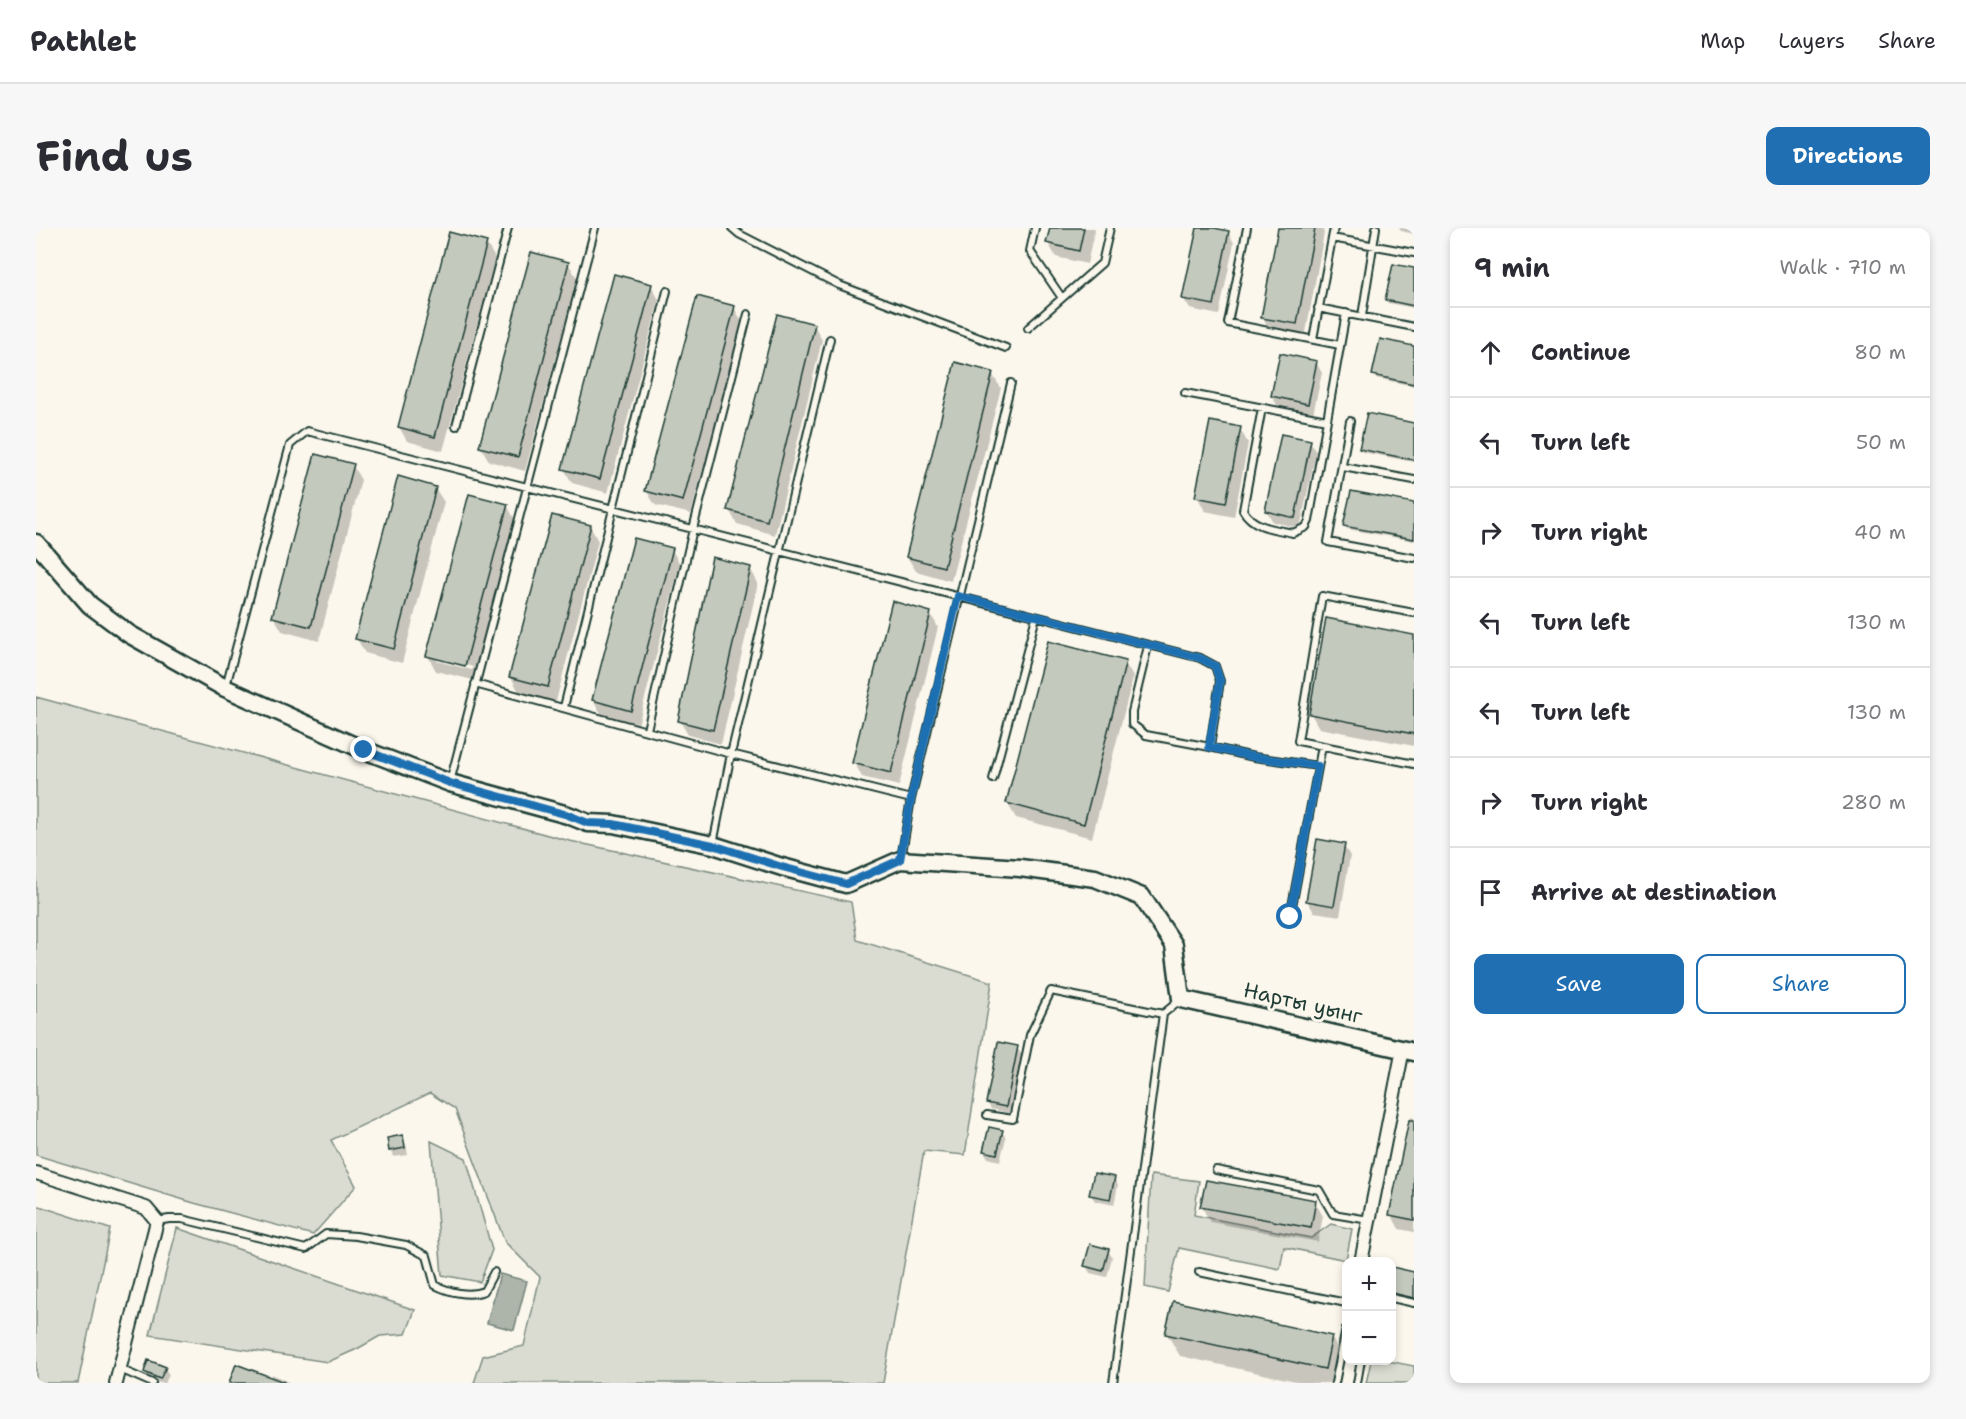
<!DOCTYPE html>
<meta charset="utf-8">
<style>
body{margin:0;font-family:"Shantell Sans",sans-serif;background:#f7f7f7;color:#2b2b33}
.controls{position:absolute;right:18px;bottom:18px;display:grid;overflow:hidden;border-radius:12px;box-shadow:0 3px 9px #0003}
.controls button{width:54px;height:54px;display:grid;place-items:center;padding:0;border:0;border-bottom:2px solid #e1e1e2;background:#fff;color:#2b2b33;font:30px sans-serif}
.stop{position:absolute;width:18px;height:18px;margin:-14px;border:4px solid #1f6fb2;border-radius:50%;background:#fff}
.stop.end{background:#1f6fb2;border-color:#fff;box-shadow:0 2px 6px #0008}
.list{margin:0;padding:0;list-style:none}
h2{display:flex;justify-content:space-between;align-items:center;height:78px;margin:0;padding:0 24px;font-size:26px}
h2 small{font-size:20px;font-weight:400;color:#7c7c81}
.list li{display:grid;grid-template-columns:39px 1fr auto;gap:18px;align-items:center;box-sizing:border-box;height:90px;padding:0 24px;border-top:2px solid #e1e1e2}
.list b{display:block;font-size:22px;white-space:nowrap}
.list em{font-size:20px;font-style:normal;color:#7c7c81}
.actions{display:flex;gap:12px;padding:18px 24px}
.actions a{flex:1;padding:14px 0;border:2px solid #1f6fb2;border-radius:12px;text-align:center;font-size:21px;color:#1f6fb2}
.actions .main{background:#1f6fb2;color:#fff}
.icon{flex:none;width:33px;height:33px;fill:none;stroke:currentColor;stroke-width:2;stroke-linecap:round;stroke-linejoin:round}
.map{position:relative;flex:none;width:1378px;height:1155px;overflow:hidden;border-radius:12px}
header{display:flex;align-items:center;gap:36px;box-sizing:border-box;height:84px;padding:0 30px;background:#fff;border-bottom:2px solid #e1e1e2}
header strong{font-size:28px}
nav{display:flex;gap:33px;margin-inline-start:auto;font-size:21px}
.intro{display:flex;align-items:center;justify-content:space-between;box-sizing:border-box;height:144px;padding:0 36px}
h1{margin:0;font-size:42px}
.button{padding:15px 27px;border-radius:12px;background:#1f6fb2;color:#fff;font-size:21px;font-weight:700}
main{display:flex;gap:36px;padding:0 36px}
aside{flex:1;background:#fff;border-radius:12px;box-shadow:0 3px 9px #0003}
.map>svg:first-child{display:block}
.green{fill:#dbdcd1;stroke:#7d8c82;stroke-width:1.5}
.water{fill:#adb4aa;stroke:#74847b;stroke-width:1.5}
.shadow{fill:#0003;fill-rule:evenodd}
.building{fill:#c4c9be;stroke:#1f3d34;stroke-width:1.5}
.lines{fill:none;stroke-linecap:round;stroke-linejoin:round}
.lane-casing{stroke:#1f3d34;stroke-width:10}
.street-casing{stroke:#1f3d34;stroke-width:16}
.secondary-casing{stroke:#1f3d34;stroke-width:21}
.lane{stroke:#fbf7ec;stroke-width:6}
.street{stroke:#fbf7ec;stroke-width:12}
.secondary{stroke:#fbf7ec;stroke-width:16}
.route{stroke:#1f6fb2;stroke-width:8}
.labels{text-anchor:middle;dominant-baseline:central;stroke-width:6;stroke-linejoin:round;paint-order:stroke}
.street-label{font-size:21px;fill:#1f3d34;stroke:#fbf7ec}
</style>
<header>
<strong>Pathlet</strong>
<nav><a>Map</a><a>Layers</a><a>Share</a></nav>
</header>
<div class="intro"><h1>Find us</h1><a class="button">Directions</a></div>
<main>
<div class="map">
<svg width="1378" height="1155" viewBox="0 0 1378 1155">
<rect width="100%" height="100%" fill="#fbf7ec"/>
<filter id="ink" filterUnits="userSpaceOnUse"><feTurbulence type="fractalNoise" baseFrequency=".0167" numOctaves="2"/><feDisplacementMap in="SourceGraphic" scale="12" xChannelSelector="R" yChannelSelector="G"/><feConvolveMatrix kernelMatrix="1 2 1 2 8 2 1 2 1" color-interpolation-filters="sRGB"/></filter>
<g filter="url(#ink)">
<path class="green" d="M0,469l534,144 281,61 6,38 135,42 -27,173 -41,-4 -41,232h-409l9,-27 41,-10 16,-69 -35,-35 -50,-133 -25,-16 -99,47 25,46 -43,49 -119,-32 -158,-48z
M395,913l35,17 26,92 -12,32 -38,-7z
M1115,947l48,6 -5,34 117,23 20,-14 21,5 -6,31 -62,-13 -4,22 -101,-21 -11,44 -23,-5z
M0,977l74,24 -32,154h-42z
M141,1000l238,82 -9,24 -26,2 -23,13 -29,13 -178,-27z
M1335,1133h17l26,5v17h-48z"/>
<path class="water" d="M464,1046l27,7 -13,49 -27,-7z"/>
<path class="shadow" d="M1015,0h44l-8,36 -31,-7 -8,-14z
M1162,0l30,4 6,11 -15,72 -29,-6 -7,-11z
M1243,0h43l2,5 -19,105 -34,-5 -8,-15z
M1363,0h15v6l-13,-3z
M450,15l9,15 -52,193 -36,-10 -8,-14z
M532,35l9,15 -52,193 -36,-10 -8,-14z
M1358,38l20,4v38l-26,-5 -2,-3z
M615,57l8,15 -51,193 -36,-10 -8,-14z
M698,79l8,15 -51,192 -36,-9 -9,-15z
M778,97l8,15 -47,195 -38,-11 -8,-14z
M1345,113l33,7v38l-39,-8 -1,-3z
M1280,134l6,11 -9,41 -35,-7 -6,-11z
M956,146l9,14 -50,193 -35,-10 -9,-14z
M1332,187l46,9v38l-52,-10 -1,-3z
M1204,201l8,14 -14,74 -29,-6 -8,-15z
M1274,214l6,10 -16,76 -27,-6 -6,-11z
M317,238l8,14 -42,161 -37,-10 -8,-14z
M399,260l9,14 -42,161 -37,-10 -8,-14z
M1316,265l62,12v36l-67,-12 -2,-3z
M471,277l8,15 -42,160 -37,-9 -8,-15zM401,429l36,10 -1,3 -35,-9z
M554,298l8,15 -42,160 -37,-9 -8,-15z
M636,322l8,14 -42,161 -36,-10 -9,-15z
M714,340l8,15 -37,161 -33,-9 -8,-14z
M894,385l8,14 -39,159 -37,-9 -8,-15z
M1292,392l86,16v110l-95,-18 -8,-14z
M1089,435l8,14 -41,161 -76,-20 -9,-15z
M1308,618l6,10 -10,60 -26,-4 -7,-11z
M981,820l4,6 -12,59 -18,-4 -4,-7z
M1375,889l3,1v114l-15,-3 -8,-15z
M966,904l4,6 -6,23 -12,-3 -4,-7z
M367,909l3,7 2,11 -14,2 -4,-7z
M1078,950l4,7 -4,20 -19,-4 -4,-6z
M1279,974l8,14 -5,26 -108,-20 -8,-15z
M1072,1023l4,6 -5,20 -17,-4 -4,-7z
M1356,1040l22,5v33l-22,-5z
M1131,1106l164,3 13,22 -5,24h-34l-125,-27z
M129,1140l4,7 -4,8h-6l-10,-4 -4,-7z
M236,1146l18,9h-58l39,-4z"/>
<path class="building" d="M1014,0h34l-5,23 -33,-8z
M1161,0h17l15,3 -15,74 -32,-6z
M1242,0h37l-18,96 -36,-6z
M413,4l38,10 -52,195 -37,-10z
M495,24l38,10 -51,195 -39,-10z
M1357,36l21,4v38l-29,-6z
M578,46l38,10 -52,195 -38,-10z
M661,68l38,10 -52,195 -38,-10z
M741,86l38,10 -48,197 -40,-11z
M1344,111l34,7v38l-42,-9z
M1244,125l37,8 -9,43 -37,-8z
M919,134l38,10 -49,195 -38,-10z
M1331,185l47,10v37l-55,-11z
M1174,193l31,6 -15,76 -31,-6z
M1245,206l30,6 -16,78 -30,-7z
M279,226l39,10 -43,163 -39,-10z
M362,248l38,11 -42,162 -39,-10z
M1315,263l63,12v36l-71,-13z
M433,266l39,10 -43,162 -39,-10z
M516,287l39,10 -43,162 -39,-10z
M598,310l39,10 -42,163 -39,-11z
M676,329l39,10 -38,163 -35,-9z
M856,373l39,11 -40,161 -39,-10z
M1290,390l88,17v99l-105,-20z
M1012,413l78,20 -42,163 -78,-21z
M1281,611l28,5 -11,62 -28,-5z
M962,814l20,4 -12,61 -20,-4z
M1373,892h5v100l-25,-5z
M953,899l14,3 -6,24 -14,-3z
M367,907l2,13 -16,3 -2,-13z
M1058,945l21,4 -5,22 -21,-4z
M1170,952l110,20 -5,28 -111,-21z
M1054,1016l19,5 -6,22 -19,-5z
M1356,1039l22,5v26l-22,-5z
M1137,1073l159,35 -7,33 -160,-35z
M112,1132l18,7 -6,12 -16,-7z
M200,1136l48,18v1h-55z"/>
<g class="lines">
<defs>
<path id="lane" d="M696,0l7,6 100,51 167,63
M999,0l-5,23 32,47
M1211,0l-19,95 112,22
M1296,10l82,15
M1282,80l96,19
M1326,88l14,-88
M992,100l74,-65 8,-35
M1277,111l21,-111
M1149,165l142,27
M1226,180l-19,102c10,18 32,19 50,23l13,-6 3,-6 37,-208
M1314,193l-22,121 86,16
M420,198l52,-198
M1307,239l71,13
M1378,385l-92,-17 -24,145 116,23
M1112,418l-16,66v12l14,11 64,12
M439,456l256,70 180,45
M190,458l64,-241 17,-14 893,227 15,8 5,15 -10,66 44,10 64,9
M528,479l103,-416
M611,502l46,-201 55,-215
M957,551l43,-162
M414,554l145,-554
M677,616l18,-90 99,-415
M865,631l10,-60 100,-416
M1254,689l32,-171
M951,887l26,4 17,-84 21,-44 112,23
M1180,942l103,20 14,24 36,6
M121,993l12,-2h13l124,30 20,-15 30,2 50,9 21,11 8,29c14,7 34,12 49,6l10,-19
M1163,1044l147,31
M1356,1070l22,5
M84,1141l32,14
M1077,1155l50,-369 18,-15
M1299,1155l11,-54
M1321,1155l4,-23"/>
<path id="street" d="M0,945l110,35 11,13 -41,162
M1325,1034l42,-213"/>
<path id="secondary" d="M0,315l54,62 39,29 96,54 139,62 86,33 118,32 20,8 25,1 100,21 69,22 64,17 54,-24 120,8 75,10 47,19 32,48 7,54 233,53"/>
</defs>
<use href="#lane" class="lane-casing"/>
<use href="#street" class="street-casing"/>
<use href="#secondary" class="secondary-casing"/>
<use href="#lane" class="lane"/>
<use href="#street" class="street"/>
<use href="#secondary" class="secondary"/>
</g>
</g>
<g class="lines" filter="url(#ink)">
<path class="route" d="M328,522l86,33 118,32 20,8 25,1 100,21 69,22 64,17 54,-24 11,-61 47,-203 242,62 15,8 5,15 -11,66 45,10 64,9 -28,151"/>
</g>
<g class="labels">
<g class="street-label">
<text transform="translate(1267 775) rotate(13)">Нарты уынг</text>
</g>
</g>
</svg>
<div class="controls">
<button>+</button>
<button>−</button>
</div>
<div class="stop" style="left:1254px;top:689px"></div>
<div class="stop end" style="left:328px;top:522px"></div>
</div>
<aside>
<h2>9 min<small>Walk · 710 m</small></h2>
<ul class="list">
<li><svg class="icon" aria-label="ahead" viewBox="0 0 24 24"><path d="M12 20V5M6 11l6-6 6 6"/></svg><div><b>Continue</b></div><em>80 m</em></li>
<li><svg class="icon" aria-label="left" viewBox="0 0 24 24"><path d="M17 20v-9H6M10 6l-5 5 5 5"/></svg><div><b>Turn left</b></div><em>50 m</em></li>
<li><svg class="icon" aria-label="right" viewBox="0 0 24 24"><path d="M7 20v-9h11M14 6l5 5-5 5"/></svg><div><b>Turn right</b></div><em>40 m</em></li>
<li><svg class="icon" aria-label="left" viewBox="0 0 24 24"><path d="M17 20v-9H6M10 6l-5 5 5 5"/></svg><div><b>Turn left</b></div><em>130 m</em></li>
<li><svg class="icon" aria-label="left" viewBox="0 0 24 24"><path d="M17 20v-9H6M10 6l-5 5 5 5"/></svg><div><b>Turn left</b></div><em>130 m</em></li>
<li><svg class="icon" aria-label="right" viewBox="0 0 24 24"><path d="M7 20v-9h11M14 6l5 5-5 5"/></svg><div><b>Turn right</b></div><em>280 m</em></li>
<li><svg class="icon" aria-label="arrive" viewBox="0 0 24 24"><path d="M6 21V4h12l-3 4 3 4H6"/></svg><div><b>Arrive at destination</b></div></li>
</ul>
<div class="actions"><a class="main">Save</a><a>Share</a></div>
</aside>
</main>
